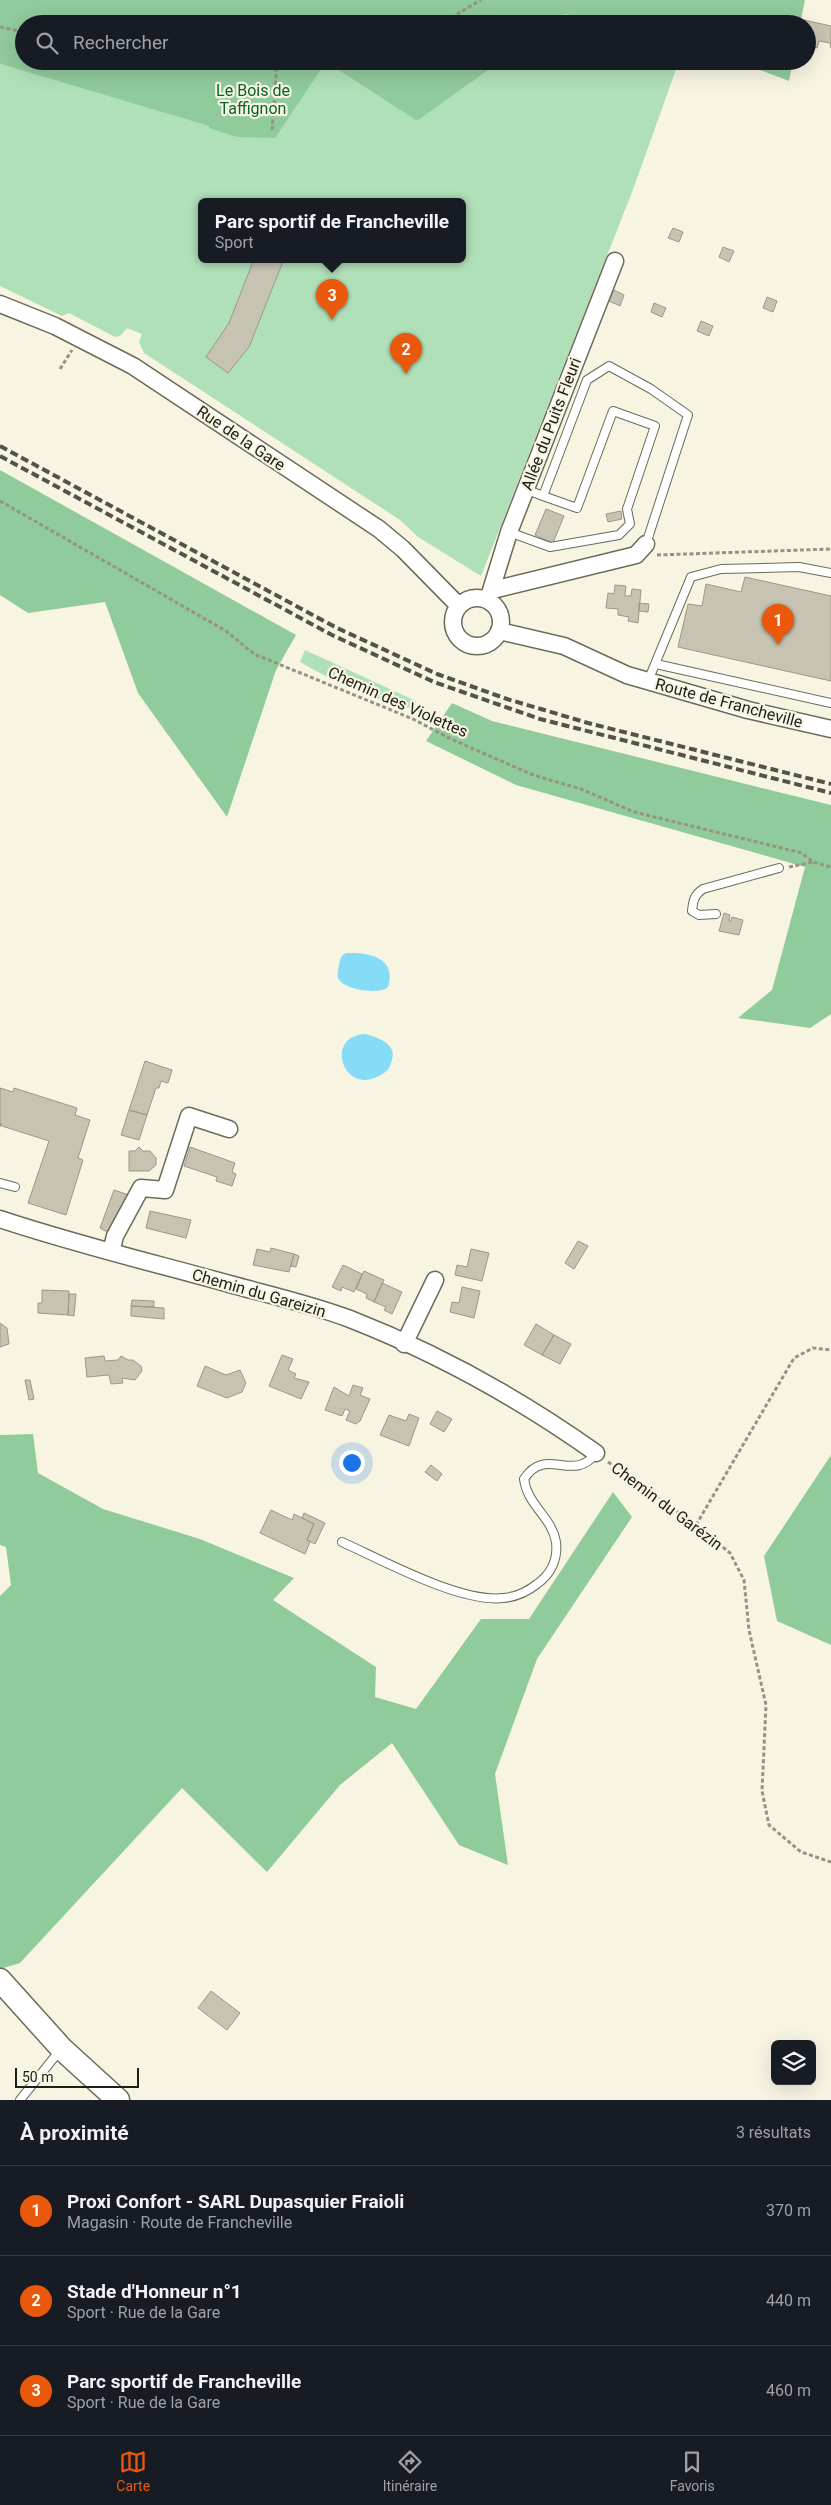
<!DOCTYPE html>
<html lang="fr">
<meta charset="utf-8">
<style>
body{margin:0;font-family:Roboto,sans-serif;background:#242831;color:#f1f3f6}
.controls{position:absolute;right:15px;bottom:15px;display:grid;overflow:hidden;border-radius:8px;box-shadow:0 5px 20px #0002}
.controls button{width:45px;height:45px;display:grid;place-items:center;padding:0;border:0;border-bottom:1px solid #363941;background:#171b24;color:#f1f3f6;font:25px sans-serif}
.scale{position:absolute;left:15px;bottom:12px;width:124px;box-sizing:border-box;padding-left:5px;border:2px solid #201e18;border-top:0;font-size:14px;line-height:18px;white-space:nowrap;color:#201e18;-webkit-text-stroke:4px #f8f4e2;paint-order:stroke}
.you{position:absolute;left:351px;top:1462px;width:18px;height:18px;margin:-12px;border:4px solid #fff;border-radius:50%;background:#1a73e8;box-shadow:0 0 0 8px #1a73e833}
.badge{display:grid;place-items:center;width:32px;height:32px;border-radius:50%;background:#ea580c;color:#fff;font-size:16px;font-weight:700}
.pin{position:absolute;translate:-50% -41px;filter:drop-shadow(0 1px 2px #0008)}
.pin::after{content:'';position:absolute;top:26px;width:18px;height:15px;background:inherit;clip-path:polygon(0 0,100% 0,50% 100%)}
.popup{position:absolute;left:198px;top:198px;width:268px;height:65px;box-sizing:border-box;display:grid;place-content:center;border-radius:8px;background:#171b24;filter:drop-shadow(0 1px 4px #0005);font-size:16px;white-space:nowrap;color:#9ea1a6}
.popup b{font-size:19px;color:#f1f3f6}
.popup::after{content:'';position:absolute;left:50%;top:100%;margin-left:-10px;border:10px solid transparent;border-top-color:#171b24}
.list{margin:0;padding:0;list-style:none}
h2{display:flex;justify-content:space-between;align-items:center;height:65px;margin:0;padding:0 20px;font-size:21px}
h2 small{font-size:16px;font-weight:400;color:#9ea1a6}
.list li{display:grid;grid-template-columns:32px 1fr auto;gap:15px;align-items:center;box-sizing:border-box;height:90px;padding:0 20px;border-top:1px solid #363941}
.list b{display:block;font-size:19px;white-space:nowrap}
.list p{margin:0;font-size:16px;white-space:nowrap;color:#9ea1a6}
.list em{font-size:16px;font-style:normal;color:#9ea1a6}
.icon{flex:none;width:28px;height:28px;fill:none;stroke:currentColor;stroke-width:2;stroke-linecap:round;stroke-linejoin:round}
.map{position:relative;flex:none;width:831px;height:2100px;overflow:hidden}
.search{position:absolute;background:#171b24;box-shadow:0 5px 20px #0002;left:15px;right:15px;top:15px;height:55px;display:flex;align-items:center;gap:12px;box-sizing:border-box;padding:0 18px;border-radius:28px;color:#9ea1a6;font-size:19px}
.sheet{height:335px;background:#171b24}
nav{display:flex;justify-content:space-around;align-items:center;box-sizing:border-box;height:70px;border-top:1px solid #363941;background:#171b24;font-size:14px;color:#9ea1a6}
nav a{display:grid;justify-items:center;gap:2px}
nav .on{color:#ea580c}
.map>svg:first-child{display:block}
.green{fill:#b0e0b8;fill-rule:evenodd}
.forest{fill:#90cb9b}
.water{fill:#86dcf6}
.building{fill:#c6c3b2;stroke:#9b9888}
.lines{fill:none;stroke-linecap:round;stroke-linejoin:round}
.lane-casing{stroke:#6d6a5a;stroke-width:10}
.street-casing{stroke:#6d6a5a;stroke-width:19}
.secondary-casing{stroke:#6d6a5a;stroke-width:25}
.path{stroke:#969386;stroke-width:3;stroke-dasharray:4 2.5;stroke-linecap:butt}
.lane{stroke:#fff;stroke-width:8}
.street{stroke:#fff;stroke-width:16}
.secondary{stroke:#fff;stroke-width:22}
.rail{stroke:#545249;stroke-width:4;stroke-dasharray:8 4;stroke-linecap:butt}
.labels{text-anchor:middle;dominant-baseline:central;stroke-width:4.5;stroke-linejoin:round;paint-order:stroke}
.park-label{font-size:16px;fill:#06652b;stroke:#f8f4e2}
.street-label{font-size:16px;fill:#201e18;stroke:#f8f4e2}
</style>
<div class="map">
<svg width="831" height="2100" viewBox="0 0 831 2100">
<rect width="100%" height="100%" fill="#f8f4e2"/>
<path class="green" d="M566,14l42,10h-56z
M501,61h178l-45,126 -153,389 -63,-39 -18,-17 -256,-167 -5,-11 3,-8 -15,-6 -7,8 -5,1 -46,-24 -7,3 -62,-30v-222l210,62 27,10 37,2 52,-76 91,59zM202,201h260v58h-260z
M305,650l111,51 -3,8c-40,-10 -77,-26 -113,-47z"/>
<path class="forest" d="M0,0h805l-5,24h-192l-42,-10 -14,10h-528v37h477l-84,60 -91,-59 -51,76 -38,-1 -28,-9v-2l-209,-62z
M736,61h57l-4,20z
M0,470l296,165 -20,35 -49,147 -89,-124 -33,-91 -77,11 -28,-18z
M452,703l40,18 339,84v209l-21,14 -72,-10 34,-28 33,-123 -289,-82 -90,-44z
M33,1434l5,39 65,36 97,30 94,39 -21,22 103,67 -1,30 41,12 65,-90h48l84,-127 19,25 -95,142 -42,115 13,91 -49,-20 -67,-102 -52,42 -73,87 -85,-84 -162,175 -20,6v-373l11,-11 -5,-38 -6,-2v-110z
M831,1455v190l-54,-24 -13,-65z"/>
<path class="water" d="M346,953c23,-1 51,4 42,34 -8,8 -45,3 -50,-9 -1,-4 0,-8 1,-12 1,-6 1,-10 7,-13z
M366,1034c13,4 31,10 26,26 -2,6 -3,10 -8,13 -40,28 -62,-38 -18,-39z"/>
<path class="building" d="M804,20l27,6v22l-1,-5 -11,-2 -2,7 -10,-3v-21h-4z
M673,228l10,4 -4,10 -11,-4z
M723,247l11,4 -5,11 -10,-5z
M254,259h30l-35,88 -21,26 -22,-16 23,-34z
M614,290l10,5 -4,11 -11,-5z
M767,297l10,4 -4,11 -10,-4z
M654,303l12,5 -4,9 -11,-5z
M701,321l12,5 -4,10 -12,-5z
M546,509l18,7 -11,27 -18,-8z
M621,511l1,8 -14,3 -2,-8z
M745,577l86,19v85l-153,-34 10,-43 14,2 4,-22 35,8z
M615,585l11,1 -1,10h6l1,-7 9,1 -3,33 -10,-2 1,-4 -11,-2v-6l-12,-1 2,-15 6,1z
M639,603l10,1 -1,8 -9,-1z
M724,913l6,2 -1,6h2l1,-4 11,3 -4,15 -20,-4z
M145,1061l27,9 -4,13 -7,-2 -2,7h-3l-9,27 -18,-5z
M0,1088l13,4 1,-4 63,20 -2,7 15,5 -12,38 5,2 -17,55 -38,-12 21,-62 -47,-15 -1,-3 -1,4z
M129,1110l18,5 -8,25 -18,-5z
M139,1147l4,4h7l6,7v7l-7,6h-20v-20h6z
M190,1147l45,16 -3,9 4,2 -4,12 -16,-5 1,-4 -33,-11z
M114,1190l15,5 -18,39 -11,-6z
M150,1211l41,9 -5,18 -40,-10z
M578,1241l10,5 -14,23 -9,-6z
M271,1248l23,6 -5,18 -36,-7 4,-16 13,3z
M471,1249l18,4 -7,28 -27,-6 2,-10 10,2z
M294,1254l5,2 -3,11 -5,-1z
M343,1265l19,9 -8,18 -12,-5 -1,4 -9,-4z
M364,1271l20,9 -10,22 -8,-4 1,-4 -11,-5z
M382,1283l20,9 -10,22 -8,-4 2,-3 -12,-5z
M462,1287l18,4 -6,27 -24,-6 2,-10 7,1z
M42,1290l27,1 -1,24 -30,-2v-10h4z
M69,1294h7l-2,22 -6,-1z
M132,1300l22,1v6l-23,-1z
M131,1306l33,2v11l-33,-3z
M0,1323l7,5 2,16 -9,3z
M536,1324l18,11 -12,20 -18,-10z
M554,1335l17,9 -11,20 -18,-9z
M282,1355l11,4 -5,11 8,4 -2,4 15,4 -8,17 -32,-13z
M104,1356l1,5 13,-1 3,-4 7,4h5l8,6 1,5 -7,9 -13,-2 1,5 -12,1 -2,-9 -22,2 -2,-19z
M205,1366l21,9 14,-5 6,13 -4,9 -15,6 -30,-12z
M25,1380h5l4,19 -5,1z
M353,1385l10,3 -3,7 10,4 -10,22 -4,3 -10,-4 4,-9 -5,-2 -3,7 -17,-6 9,-23 15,9z
M437,1411l15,8 -8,13 -14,-8z
M409,1414l10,4 -10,28 -29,-11 9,-20 17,6z
M431,1465l11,9 -5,7 -12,-9z
M271,1510l21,10 2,-6 20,10 -7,16 3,2 -5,12 -45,-21z
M304,1513l21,10 -10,21 -8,-4 7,-16 -12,-6z
M211,1991l29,22 -13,17 -29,-22z"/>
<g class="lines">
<defs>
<path id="lane" d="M525,489l18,7 44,-116 22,-14 42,23 37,26 -42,129
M509,532l41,15 69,-12 11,-11 -3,-15 28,-83 -42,-15 -36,97 -34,-12
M656,664l175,39
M648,681l43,-104 30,-8 78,-2 32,6
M716,914l-17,1 -7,-4c1,-10 2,-16 11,-22l76,-21
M0,1183l15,4
M342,1542c40,18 118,61 161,56 13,-1 24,-6 34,-14 14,-10 21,-25 19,-42 -4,-25 -29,-37 -32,-63 22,-34 49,5 72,-26
M20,2100l41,-51"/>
<path id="street" d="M0,304l55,22 78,40 246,163 24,20 56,57
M493,590l143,-35 10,-11
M453 622a24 24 0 1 1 48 0a24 24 0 1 1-48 0Z
M488,600l21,-68 106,-271
M499,631l65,15 63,29 121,35 83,19
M0,1219c78,26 158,45 237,67 37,10 76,19 113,33 87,34 170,80 246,134
M111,1252l4,-16 26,-48 24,2 24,-74 40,13
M404,1344l31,-64"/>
<path id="secondary" d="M0,1980l62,69 56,51"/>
</defs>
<use href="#lane" class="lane-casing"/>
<use href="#street" class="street-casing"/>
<use href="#secondary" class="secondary-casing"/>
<path class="path" d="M253,24h45
M440,24l41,-24
M0,27l24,5
M272,130l5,-69
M60,369l12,-19
M0,501l226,130 28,23 159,65 38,20 82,36 48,14 53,23 168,41 11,9 18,5
M657,555l174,-6
M789,867l24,-5
M608,1462l88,63 34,28 14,27 5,50 17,75 -4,86 7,34 32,27 30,10
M696,1525l98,-167 19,-10 18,2"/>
<use href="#lane" class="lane"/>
<use href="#street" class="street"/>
<use href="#secondary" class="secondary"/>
<path class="rail" d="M0,446l335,181 102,47 70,25 81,24 243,61
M0,456l332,179 102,47 106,37 291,74"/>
</g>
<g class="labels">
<g class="park-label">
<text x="253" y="90">Le Bois de<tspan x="253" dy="18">Taffignon</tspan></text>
</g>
<g class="street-label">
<text transform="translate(551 424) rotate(-69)">Allée du Puits Fleuri</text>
<text transform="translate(241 438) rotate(34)">Rue de la Gare</text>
<text transform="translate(398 702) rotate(24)">Chemin des Violettes</text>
<text transform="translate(729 703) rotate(15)">Route de Francheville</text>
<text transform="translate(259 1293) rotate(16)">Chemin du Gareizin</text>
<text transform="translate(667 1506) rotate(37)">Chemin du Garézin</text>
</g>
</g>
</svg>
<div class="controls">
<button><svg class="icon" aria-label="layers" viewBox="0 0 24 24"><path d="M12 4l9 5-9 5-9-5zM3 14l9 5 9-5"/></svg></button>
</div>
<div class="scale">50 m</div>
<div class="you"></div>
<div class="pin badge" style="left:778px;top:645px">1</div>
<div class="pin badge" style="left:406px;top:374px">2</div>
<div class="pin badge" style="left:332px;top:320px">3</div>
<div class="popup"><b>Parc sportif de Francheville</b>Sport</div>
<div class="search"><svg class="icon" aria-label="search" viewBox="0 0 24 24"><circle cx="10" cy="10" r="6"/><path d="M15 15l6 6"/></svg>Rechercher</div>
</div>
<section class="sheet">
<h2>À proximité<small>3 résultats</small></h2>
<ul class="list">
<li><span class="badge">1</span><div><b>Proxi Confort - SARL Dupasquier Fraioli</b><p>Magasin · Route de Francheville</p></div><em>370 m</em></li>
<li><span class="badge">2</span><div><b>Stade d'Honneur n°1</b><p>Sport · Rue de la Gare</p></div><em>440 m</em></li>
<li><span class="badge">3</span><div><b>Parc sportif de Francheville</b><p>Sport · Rue de la Gare</p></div><em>460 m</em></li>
</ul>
</section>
<nav>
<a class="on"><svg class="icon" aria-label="map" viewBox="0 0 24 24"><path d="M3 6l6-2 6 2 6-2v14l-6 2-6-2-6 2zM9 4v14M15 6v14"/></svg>Carte</a>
<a><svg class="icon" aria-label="directions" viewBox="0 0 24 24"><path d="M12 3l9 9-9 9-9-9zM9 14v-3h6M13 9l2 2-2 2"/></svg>Itinéraire</a>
<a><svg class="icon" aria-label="saved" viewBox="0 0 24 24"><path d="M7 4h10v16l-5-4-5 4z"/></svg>Favoris</a>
</nav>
